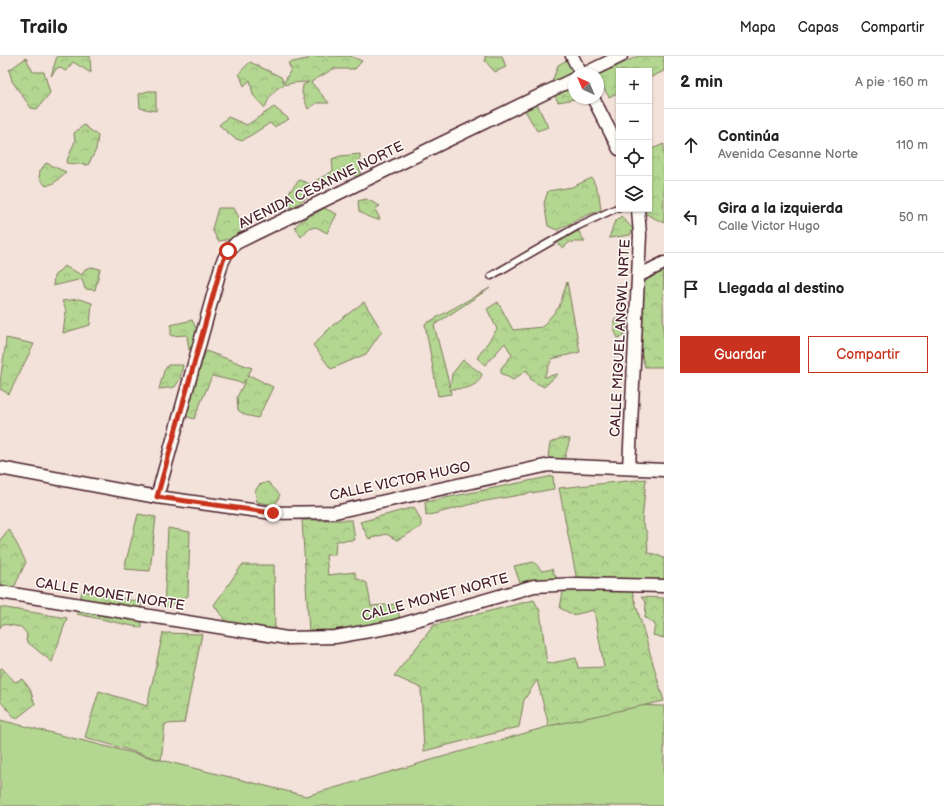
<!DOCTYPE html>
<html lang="es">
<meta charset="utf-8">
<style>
body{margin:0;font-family:"Balsamiq Sans",sans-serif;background:#f2f2f2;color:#222}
.controls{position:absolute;right:12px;top:12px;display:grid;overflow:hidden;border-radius:0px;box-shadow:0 1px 3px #0004}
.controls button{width:36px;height:36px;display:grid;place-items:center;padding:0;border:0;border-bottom:1px solid #e0e0e0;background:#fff;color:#222;font:20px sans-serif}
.compass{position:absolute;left:568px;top:12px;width:36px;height:36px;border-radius:50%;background:#fff;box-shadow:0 1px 3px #0004;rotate:316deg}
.stop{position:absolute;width:12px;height:12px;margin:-9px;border:3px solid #c8321e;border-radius:50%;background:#fff}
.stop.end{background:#c8321e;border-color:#fff;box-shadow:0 1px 4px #0008}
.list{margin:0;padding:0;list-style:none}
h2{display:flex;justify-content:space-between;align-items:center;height:52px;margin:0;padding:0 16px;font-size:17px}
h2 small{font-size:13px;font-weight:400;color:#767676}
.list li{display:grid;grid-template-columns:26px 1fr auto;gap:12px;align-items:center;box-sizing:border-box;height:72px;padding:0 16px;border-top:1px solid #e0e0e0}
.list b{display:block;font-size:15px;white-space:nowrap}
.list p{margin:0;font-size:13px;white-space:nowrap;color:#767676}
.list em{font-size:13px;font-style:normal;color:#767676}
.actions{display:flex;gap:8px;padding:12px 16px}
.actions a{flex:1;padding:9px 0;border:1px solid #c8321e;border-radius:0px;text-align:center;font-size:14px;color:#c8321e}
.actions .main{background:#c8321e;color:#fff}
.icon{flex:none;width:22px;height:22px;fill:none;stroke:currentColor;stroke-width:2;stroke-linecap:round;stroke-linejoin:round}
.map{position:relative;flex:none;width:664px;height:750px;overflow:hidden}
header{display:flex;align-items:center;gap:24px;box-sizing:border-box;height:56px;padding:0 20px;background:#fff;border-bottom:1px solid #e0e0e0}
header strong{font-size:19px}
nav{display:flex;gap:22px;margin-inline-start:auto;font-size:14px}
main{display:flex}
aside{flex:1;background:#fff}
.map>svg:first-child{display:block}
.grass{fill:#b3d691;stroke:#7e7a5e}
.forest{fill:url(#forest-crowns);stroke:#7e7a5e}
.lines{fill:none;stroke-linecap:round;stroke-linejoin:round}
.service-casing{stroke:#4a1f2b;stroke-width:9}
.minor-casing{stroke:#4a1f2b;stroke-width:15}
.service{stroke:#fdfcf7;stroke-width:6}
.minor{stroke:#fdfcf7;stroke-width:12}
.route{stroke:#c8321e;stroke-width:5}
.labels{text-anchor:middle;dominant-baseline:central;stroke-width:3;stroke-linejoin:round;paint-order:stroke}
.street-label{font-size:14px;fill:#4a1f2b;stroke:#fdfcf7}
</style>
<header>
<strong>Trailo</strong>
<nav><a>Mapa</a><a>Capas</a><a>Compartir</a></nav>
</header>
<main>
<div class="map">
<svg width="664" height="750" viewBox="0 0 664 750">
<defs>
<pattern id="forest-crowns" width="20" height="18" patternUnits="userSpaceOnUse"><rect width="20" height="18" fill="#b3d691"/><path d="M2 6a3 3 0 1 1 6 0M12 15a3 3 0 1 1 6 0" fill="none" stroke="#9bb77d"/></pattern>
</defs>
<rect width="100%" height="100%" fill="#f3e2d9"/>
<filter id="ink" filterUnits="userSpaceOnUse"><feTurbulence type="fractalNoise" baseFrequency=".025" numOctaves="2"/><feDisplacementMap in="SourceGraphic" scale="8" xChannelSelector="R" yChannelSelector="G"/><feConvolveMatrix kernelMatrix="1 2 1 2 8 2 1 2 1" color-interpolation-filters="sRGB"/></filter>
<g filter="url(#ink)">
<path class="grass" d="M623,649l41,1v100h-664v-86l306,76z"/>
<path class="forest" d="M57,0h33l1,17 -18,-11 -7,9 -8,-4 -7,9z
M312,0h38l12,5 -7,8h-22l-22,13 18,21h-12l-9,6 -6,-16 1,-8 6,-3c-24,1 -35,1 -44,26l-12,-13 -3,-15 -6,6 -5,-13 11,-11 31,15 3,6 7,-14 -3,-6 19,-4z
M485,0h17l4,11 -11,5 -10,-11z
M638,0h26v15l-15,7v-7h-30v21l-10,5 -11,-18v-4z
M26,2l7,14h11l6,21 -13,16 -6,-1 -19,-27 -3,-11z
M569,3l11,15 -29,11 7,-20z
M570,28l4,4 1,11 -17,3 -5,-10z
M148,35h8v20l-16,-3 -1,-14z
M536,46l12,25 -11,4 -14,-24z
M274,51l15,12 -15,8 -4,-4 -28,18 -8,-3 -15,-13 9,-8 19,8z
M84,69l14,11 -2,14 -8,15 -22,-2 9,-22 -1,-8z
M664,88v79l-20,-10 -1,-4h6v-59z
M360,98v24l-17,-7 -52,38 -5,-13 13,-16 11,4 23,-13 -1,-12 8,-3z
M46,107l20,9 -12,11 -8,3 -7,-8 1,-7z
M592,122l7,16 2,16 -16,6 -28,14 -9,-4 -4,-23 4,-12 24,-4z
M366,143l14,7 -5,3 5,10c-8,1 -14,-3 -21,-8l-1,-10z
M218,152h16l10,19 -10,12 -16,2 -6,-12z
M324,152l13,6 -10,19 -11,-6 -8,2 -7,8 -6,-10c10,-12 17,-10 29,-19z
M621,160l12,13 -3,6 -21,3 5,-15z
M578,174l7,12h-15l-7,6 -9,-7z
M64,210l18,9 3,-6 7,-2 8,2 -5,21 -10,-1 -3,-10 -29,7 1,-10z
M661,210l3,2 -1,34 1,65h-19l-5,-18 3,-65z
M567,226l13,70 -28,7 -8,18 14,-3 -14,13 -13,-7 -4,-10 -14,10 -12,-7v-5l11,-13 -7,-12 -20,22 -8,-7 20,-29 -10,-20 11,-7 15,28 29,-3 17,-20z
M490,232l-56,37 16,62 2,-13 11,-14 19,14c-5,15 -18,15 -32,15l1,5 -13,2 -13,-72z
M79,243l13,4 -2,22 -27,8 3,-23 -4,-9z
M364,246l18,29 -16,23 -35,15 -18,-24 20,-20z
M625,260l2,9 -3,10 -6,3 -4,-8v-10z
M192,264l7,14 -10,16 -2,-15 -16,1v-11z
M6,282l28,6 -25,50 -9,-5c0,-17 5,-33 6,-51z
M206,295l46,17 -5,9 4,-1 22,11 -15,31 -13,-3 -7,-5 -1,-13 9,-18 -4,4 -30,-7 -18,43 -12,-4z
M168,309h15l-3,14 -5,8 -16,2 5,-18z
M561,382l9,1 -6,21h-11l-5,-4 2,-13z
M553,420l1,13 -74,13 -54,14 -1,-14z
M646,423l-4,43 5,11 1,20 7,1 9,4v24l-87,-1 -18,-93z
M268,426l12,13 -5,10 -18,-3 -2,-11 4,-6z
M414,451l7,14v6l-24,13 -11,-6 -17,5 -9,-17z
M138,458l18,3 -6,54 -26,-2z
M302,464h50l3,20 -19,1 -1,14h-9l2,20 27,-3 1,6 11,5 4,23 26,-2 3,16 -64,12h-27z
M168,472l22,4 -2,64 -24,12z
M9,473l17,33 -13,28 -13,-1v-49z
M534,506l8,9 10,-2 5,10 -37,4 -6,-17z
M242,509h32l1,67 -47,-7 -14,-20z
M564,530l68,5 32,110 -115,25 -12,-46 -13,20 -5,27 -95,24 -3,-63 -27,-12 40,-51 100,-25 6,11 7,53 29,-6 2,10 26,-1 -10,-57 -21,5 -13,-7z
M82,535l59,11 1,26 -65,-14z
M641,541l23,1v40l-11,-3 2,-11 -10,-6 1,-15z
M0,551l67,11 -15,44 -26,-21 1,-7 -6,-7 -19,-3 -2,4z
M163,577l39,1 -18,89 -19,1 -4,36 -76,-23 14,-46 48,15z
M2,612l13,14 7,-3 8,10 5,15 -19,15 -16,-18v-32z"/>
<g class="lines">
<defs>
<path id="service" d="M491,220l87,-50 41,-19"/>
<path id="minor" d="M572,0l9,18
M584,18l37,-18
M593,42l26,51
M638,220l26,-13
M0,412l157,29 116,16 62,-1 214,-47 115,5
M629,412l11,-233 -2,-26
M157,441l65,-234 6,-12 8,-8 338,-164
M0,536l287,46 48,-1 57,-10 142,-41 43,-2 87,2"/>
</defs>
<use href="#service" class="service-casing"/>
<use href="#minor" class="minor-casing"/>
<use href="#service" class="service"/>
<use href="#minor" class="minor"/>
</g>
</g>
<g class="lines" filter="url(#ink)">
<path class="route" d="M228,195l-6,12 -65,234 116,16"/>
</g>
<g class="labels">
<g class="street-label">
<text transform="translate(321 129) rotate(-26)">AVENIDA CESANNE NORTE</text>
<text transform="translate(620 282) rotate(-87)">CALLE MIGUEL ANGWL NRTE</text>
<text transform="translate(400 425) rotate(-12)">CALLE VICTOR HUGO</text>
<text transform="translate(110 538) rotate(9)">CALLE MONET NORTE</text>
<text transform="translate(435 541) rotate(-15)">CALLE MONET NORTE</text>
</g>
</g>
</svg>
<div class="controls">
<button>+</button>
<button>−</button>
<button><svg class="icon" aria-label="locate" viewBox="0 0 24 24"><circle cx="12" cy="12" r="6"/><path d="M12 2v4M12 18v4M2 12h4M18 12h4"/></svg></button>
<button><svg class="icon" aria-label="layers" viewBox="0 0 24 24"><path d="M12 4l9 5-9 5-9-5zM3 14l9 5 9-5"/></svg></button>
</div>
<svg class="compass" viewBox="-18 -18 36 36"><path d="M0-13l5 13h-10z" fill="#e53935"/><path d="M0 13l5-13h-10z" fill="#767676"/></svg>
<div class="stop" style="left:228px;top:195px"></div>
<div class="stop end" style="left:273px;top:457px"></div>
</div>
<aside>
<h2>2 min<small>A pie · 160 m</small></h2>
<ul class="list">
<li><svg class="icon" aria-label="ahead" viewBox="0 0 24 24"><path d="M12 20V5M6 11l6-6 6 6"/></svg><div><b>Continúa</b><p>Avenida Cesanne Norte</p></div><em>110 m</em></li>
<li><svg class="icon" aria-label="left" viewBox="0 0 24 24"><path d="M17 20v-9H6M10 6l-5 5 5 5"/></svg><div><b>Gira a la izquierda</b><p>Calle Victor Hugo</p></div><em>50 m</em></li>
<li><svg class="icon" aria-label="arrive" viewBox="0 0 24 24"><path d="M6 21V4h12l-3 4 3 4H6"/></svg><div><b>Llegada al destino</b></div></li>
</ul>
<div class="actions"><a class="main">Guardar</a><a>Compartir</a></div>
</aside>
</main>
